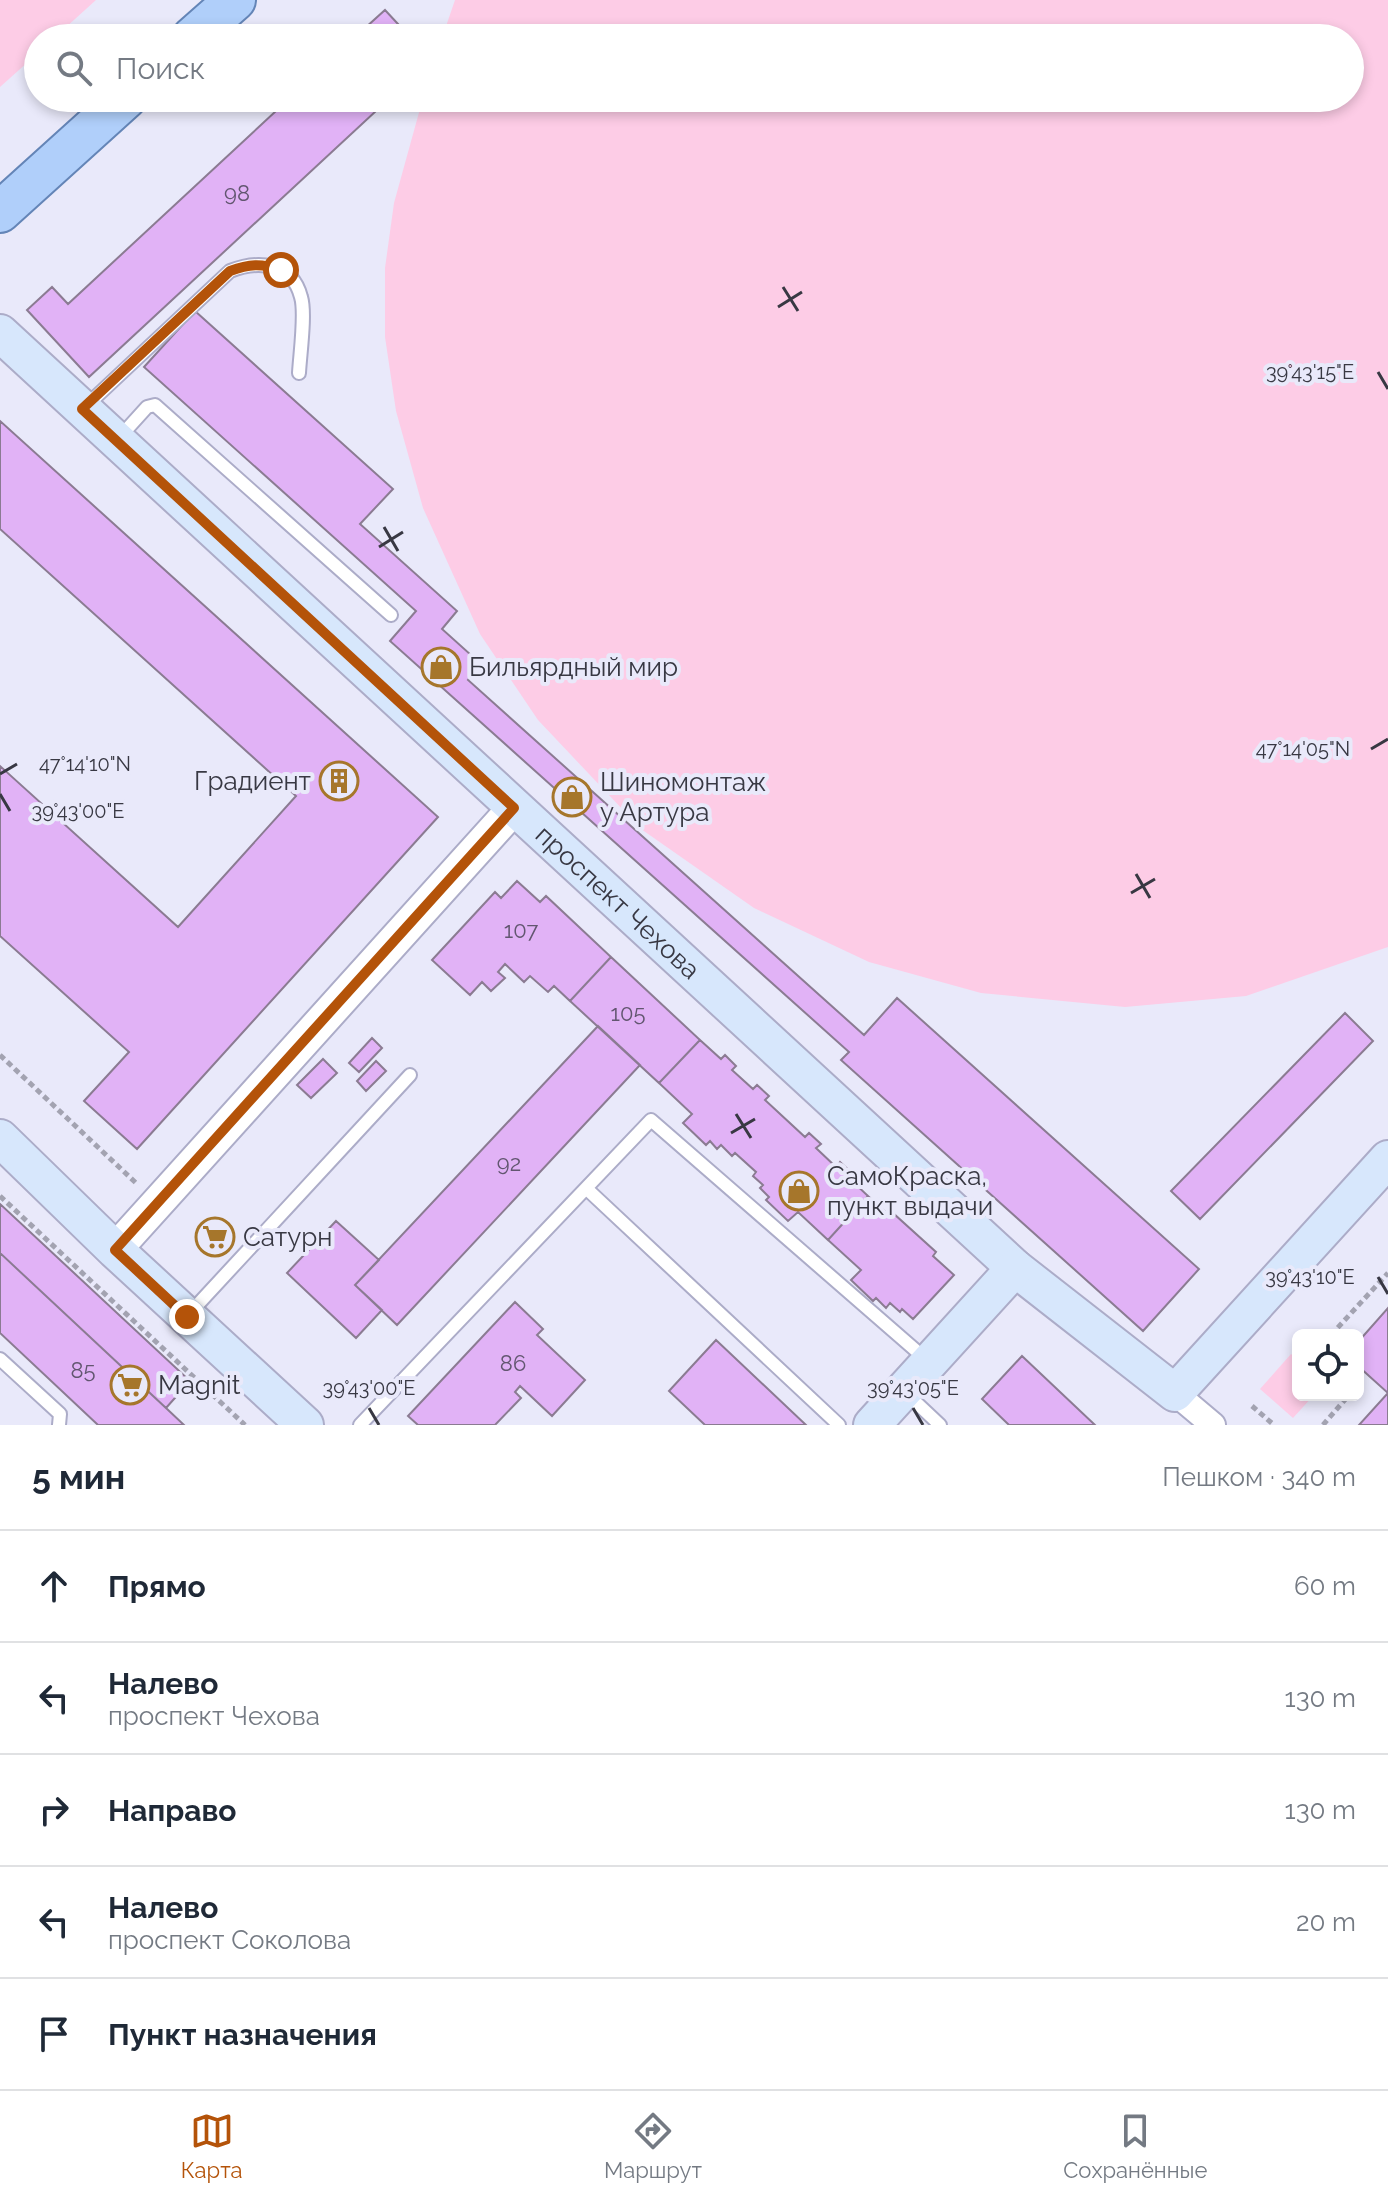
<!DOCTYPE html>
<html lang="ru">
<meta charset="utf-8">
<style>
body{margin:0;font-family:Raleway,sans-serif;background:#f2f2f3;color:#1f2937}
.controls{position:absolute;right:24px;bottom:24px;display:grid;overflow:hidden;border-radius:12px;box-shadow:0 4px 12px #0003}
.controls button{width:72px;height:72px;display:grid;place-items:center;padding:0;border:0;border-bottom:2px solid #e0e1e3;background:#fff;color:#1f2937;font:40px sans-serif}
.stop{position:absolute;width:24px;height:24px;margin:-18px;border:6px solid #b45309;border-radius:50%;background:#fff}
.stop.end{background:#b45309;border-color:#fff;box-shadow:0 2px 8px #0008}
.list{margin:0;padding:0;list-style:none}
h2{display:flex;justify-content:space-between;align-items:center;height:104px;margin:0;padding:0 32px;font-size:34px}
h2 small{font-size:26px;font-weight:400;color:#747a83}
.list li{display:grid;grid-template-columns:52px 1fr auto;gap:24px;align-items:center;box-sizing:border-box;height:112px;padding:0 32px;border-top:2px solid #e0e1e3}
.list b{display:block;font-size:30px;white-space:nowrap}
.list p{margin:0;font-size:26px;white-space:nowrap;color:#747a83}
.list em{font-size:26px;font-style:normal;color:#747a83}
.icon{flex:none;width:44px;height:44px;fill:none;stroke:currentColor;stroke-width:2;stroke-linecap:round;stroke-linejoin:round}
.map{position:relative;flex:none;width:1388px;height:1425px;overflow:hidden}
.search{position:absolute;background:#fff;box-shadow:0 4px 12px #0003;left:24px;right:24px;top:24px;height:88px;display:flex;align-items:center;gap:20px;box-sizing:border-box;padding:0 28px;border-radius:44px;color:#747a83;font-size:30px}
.sheet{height:664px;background:#fff}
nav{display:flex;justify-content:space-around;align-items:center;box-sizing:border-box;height:112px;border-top:2px solid #e0e1e3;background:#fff;font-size:22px;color:#747a83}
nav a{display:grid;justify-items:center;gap:4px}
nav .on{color:#b45309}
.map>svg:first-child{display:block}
.green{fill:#fdcce6}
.building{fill:#e1b2f6;stroke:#8b7b92;stroke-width:2}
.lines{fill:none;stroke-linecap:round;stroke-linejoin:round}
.service-casing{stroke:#acacc8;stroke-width:16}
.minor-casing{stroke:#acacc8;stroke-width:28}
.tertiary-casing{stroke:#acacc8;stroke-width:36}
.secondary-casing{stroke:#acacc8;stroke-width:40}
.primary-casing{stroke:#6485b7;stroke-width:44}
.path{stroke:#a3a3b1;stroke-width:5;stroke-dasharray:6 4;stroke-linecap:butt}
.service{stroke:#fff;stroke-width:12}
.minor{stroke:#fff;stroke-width:24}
.tertiary{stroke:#fff;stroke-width:32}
.secondary{stroke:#d7e7fc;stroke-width:36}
.primary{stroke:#b0cffa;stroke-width:40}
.route{stroke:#b45309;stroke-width:10}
.ticks{fill:none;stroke:#383843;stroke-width:3}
.labels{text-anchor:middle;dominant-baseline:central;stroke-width:8;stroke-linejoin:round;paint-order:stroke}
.number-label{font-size:22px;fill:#625670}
.poi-label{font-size:26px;fill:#383843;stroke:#e9e9fa;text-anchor:start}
.street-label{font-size:26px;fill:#383843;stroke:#e9e9fa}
.ticks-label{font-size:20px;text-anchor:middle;fill:#383843;stroke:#e9e9fa;stroke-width:8;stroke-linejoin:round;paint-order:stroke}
</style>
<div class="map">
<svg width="1388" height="1425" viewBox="0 0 1388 1425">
<rect width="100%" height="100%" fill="#e9e9fa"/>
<path class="green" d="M0,0h96l-42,38h-16v15l-38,34z
M455,0h933v947l-142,49 -121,11 -144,-14 -112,-31 -115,-54 -113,-79 -103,-109 -58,-86 -57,-126 -27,-97 -11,-74v-69l9,-65 29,-105h927v-60h-908z
M1291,1354l7,6v35h16l-21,23 -33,-29z"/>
<path class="building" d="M385,10l26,28h-57z
M290,98h100l-301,279 -62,-67 25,-23 16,17z
M195,311l198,178 -33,35 97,87 -15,18 39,35 -13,16 396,355 33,-37 302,271 -56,62 -302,-271 8,-8 -459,-411 26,-30 -272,-244z
M0,421l438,396 -301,332 -53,-48 45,-49 -129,-116v-170l178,161 118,-131 -296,-267z
M517,881l23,21 6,-6 65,61 -41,44 -16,-15 -6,6 -18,-16 -6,6 -19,-18 -7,8 7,6 -14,13 -9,-9 -12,13 -38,-35 63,-68 6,6z
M611,957l89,83 -41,43 -89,-82z
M1345,1013l28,28 -173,178 -29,-28z
M598,1026l42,39 -243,260 -42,-40z
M372,1038l10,10 -23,24 -10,-9z
M700,1040l21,19 4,-4 11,11 -4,4 21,19 4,-4 12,11 -4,4 40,37 4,-4 12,11 -5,4 20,19 4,-5 14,13 -4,4 18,17 -40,44 -30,-28 -10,9 -22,-21 3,-3 -9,-9 3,-3 -10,-9 3,-4 -21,-19 -3,3 -11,-11 -4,4 -7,-8 -4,4 -23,-22 9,-9 -33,-31z
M323,1059l14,14 -26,25 -14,-13z
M376,1061l10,10 -20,20 -9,-10z
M868,1196l23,21 3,-3 42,38 -3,4 21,19 -41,44 -11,-10 -2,3 -10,-9 -4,5 -10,-10 -3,3 -22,-21 10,-10 -33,-30z
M0,1204l190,177 -24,27 -166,-155z
M336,1221l43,39 -24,25 27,25 -26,28 -69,-65z
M0,1253l166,155 18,17h-86l-98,-92z
M515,1302l28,27 -6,6 48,45 -33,36 -32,-30 -5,6 6,6 -26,27h-77l-10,-9z
M1388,1308v117h-29l29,-32 -30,-27v-24z
M716,1340l90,85h-101l-36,-34z
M1022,1356l73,69h-86l-27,-26z"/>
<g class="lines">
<defs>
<path id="service" d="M85,407l145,-136c28,-11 62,-9 71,26 5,16 -1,57 -2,76
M118,439l29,-32 8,-2 236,210
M588,1190l251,235
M189,1314l221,-239
M0,1359l60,55 -1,11
M906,1393l34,32
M360,1425l291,-305 277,241"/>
<path id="minor" d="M1175,1393l38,32"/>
<path id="tertiary" d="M115,1250l399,-442"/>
<g id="secondary">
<path id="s1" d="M0,333l1015,935 160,125 213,-234"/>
<path d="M0,1138l115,112 190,175"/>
<path d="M872,1425l143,-157"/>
</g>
<path id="primary" d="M192,38l43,-38
M0,212l126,-114"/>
</defs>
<use href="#service" class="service-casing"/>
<use href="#minor" class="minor-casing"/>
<use href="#tertiary" class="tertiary-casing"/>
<use href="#secondary" class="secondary-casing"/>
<use href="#primary" class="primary-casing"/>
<path class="path" d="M0,1055l136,128
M0,1196l245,229
M1331,1335l57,-62
M1252,1406l22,19
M1323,1425l26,-30"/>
<use href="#service" class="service"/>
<use href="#minor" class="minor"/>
<use href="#tertiary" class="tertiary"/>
<use href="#secondary" class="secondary"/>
<use href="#primary" class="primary"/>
</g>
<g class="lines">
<path class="route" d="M187,1317l-72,-67 399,-442 -432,-399 148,-138c19,-7 31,-8 51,-1"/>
</g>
<path class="ticks" d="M783,287l15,24M778,307l24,-15M1378,372l10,17M384,527l14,24M379,547l24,-15M1371,749l17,-10M0,774l17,-10M0,794l10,17M1136,874l14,24M1131,893l24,-14M736,1114l15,24M731,1133l24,-14M1378,1277l10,17M369,1408l10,17M913,1408l10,17"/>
<defs>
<symbol id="shop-ring" viewBox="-11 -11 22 22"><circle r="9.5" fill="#e9e9fa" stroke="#a6762b" stroke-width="1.5"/><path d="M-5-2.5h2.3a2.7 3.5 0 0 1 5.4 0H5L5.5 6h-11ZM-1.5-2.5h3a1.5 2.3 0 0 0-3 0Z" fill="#a6762b"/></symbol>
<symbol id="building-ring" viewBox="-11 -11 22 22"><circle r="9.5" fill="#e9e9fa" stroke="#a6762b" stroke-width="1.5"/><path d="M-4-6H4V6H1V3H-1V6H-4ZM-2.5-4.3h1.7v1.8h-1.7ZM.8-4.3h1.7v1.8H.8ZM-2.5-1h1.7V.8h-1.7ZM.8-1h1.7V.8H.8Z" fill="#a6762b"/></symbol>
<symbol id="supermarket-ring" viewBox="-11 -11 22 22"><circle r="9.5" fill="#e9e9fa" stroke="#a6762b" stroke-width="1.5"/><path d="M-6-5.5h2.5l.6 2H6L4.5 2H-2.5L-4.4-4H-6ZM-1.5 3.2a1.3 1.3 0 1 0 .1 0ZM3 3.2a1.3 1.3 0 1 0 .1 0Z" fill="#a6762b"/></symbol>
</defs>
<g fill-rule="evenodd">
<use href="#shop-ring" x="419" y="645" width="44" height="44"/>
<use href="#building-ring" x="317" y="759" width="44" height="44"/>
<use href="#shop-ring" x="550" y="775" width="44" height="44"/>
<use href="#shop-ring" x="777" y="1169" width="44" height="44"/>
<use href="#supermarket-ring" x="193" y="1215" width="44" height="44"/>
<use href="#supermarket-ring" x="108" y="1363" width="44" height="44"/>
</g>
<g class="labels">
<g class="number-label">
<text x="237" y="193">98</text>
<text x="521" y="930">107</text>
<text x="628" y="1013">105</text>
<text x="509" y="1163">92</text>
<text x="513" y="1363">86</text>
<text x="83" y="1370">85</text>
</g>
<g class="poi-label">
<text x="469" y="667">Бильярдный мир</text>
<text x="311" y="781" text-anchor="end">Градиент</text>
<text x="600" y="782">Шиномонтаж<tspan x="600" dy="30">у Артура</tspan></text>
<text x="827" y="1176">СамоКраска,<tspan x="827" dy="30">пункт выдачи</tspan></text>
<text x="243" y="1237">Сатурн</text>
<text x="158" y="1385">Magnit</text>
</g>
<g class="street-label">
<text stroke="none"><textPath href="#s1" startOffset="840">проспект Чехова</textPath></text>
</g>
</g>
<g class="ticks-label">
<text x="1310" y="379">39°43'15"E</text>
<text x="1303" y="756">47°14'05"N</text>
<text x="85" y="771">47°14'10"N</text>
<text x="78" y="818">39°43'00"E</text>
<text x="1310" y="1284">39°43'10"E</text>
<text x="369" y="1395">39°43'00"E</text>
<text x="913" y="1395">39°43'05"E</text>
</g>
</svg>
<div class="controls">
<button><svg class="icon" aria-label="locate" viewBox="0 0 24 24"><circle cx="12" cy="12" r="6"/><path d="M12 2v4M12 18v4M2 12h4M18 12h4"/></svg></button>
</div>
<div class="stop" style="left:281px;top:270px"></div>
<div class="stop end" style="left:187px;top:1317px"></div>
<div class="search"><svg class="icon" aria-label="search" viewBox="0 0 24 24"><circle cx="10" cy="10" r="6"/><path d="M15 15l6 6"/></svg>Поиск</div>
</div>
<section class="sheet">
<h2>5 мин<small>Пешком · 340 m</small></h2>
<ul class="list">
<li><svg class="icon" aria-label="ahead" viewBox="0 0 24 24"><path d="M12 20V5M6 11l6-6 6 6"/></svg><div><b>Прямо</b></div><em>60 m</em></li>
<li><svg class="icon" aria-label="left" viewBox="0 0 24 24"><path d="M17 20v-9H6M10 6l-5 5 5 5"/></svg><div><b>Налево</b><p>проспект Чехова</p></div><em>130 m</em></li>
<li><svg class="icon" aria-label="right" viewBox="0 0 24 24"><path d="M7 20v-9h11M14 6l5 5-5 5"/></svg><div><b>Направо</b></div><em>130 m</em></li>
<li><svg class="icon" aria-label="left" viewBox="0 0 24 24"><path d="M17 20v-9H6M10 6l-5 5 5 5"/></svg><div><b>Налево</b><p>проспект Соколова</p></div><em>20 m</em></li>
<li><svg class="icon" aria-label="arrive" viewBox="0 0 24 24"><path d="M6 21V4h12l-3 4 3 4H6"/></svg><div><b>Пункт назначения</b></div></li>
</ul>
</section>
<nav>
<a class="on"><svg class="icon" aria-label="map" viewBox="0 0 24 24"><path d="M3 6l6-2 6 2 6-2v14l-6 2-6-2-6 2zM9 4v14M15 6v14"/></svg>Карта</a>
<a><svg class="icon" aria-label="directions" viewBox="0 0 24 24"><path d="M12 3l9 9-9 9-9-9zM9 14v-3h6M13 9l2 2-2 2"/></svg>Маршрут</a>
<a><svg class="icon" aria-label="saved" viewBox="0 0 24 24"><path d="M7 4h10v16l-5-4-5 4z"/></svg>Сохранённые</a>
</nav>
